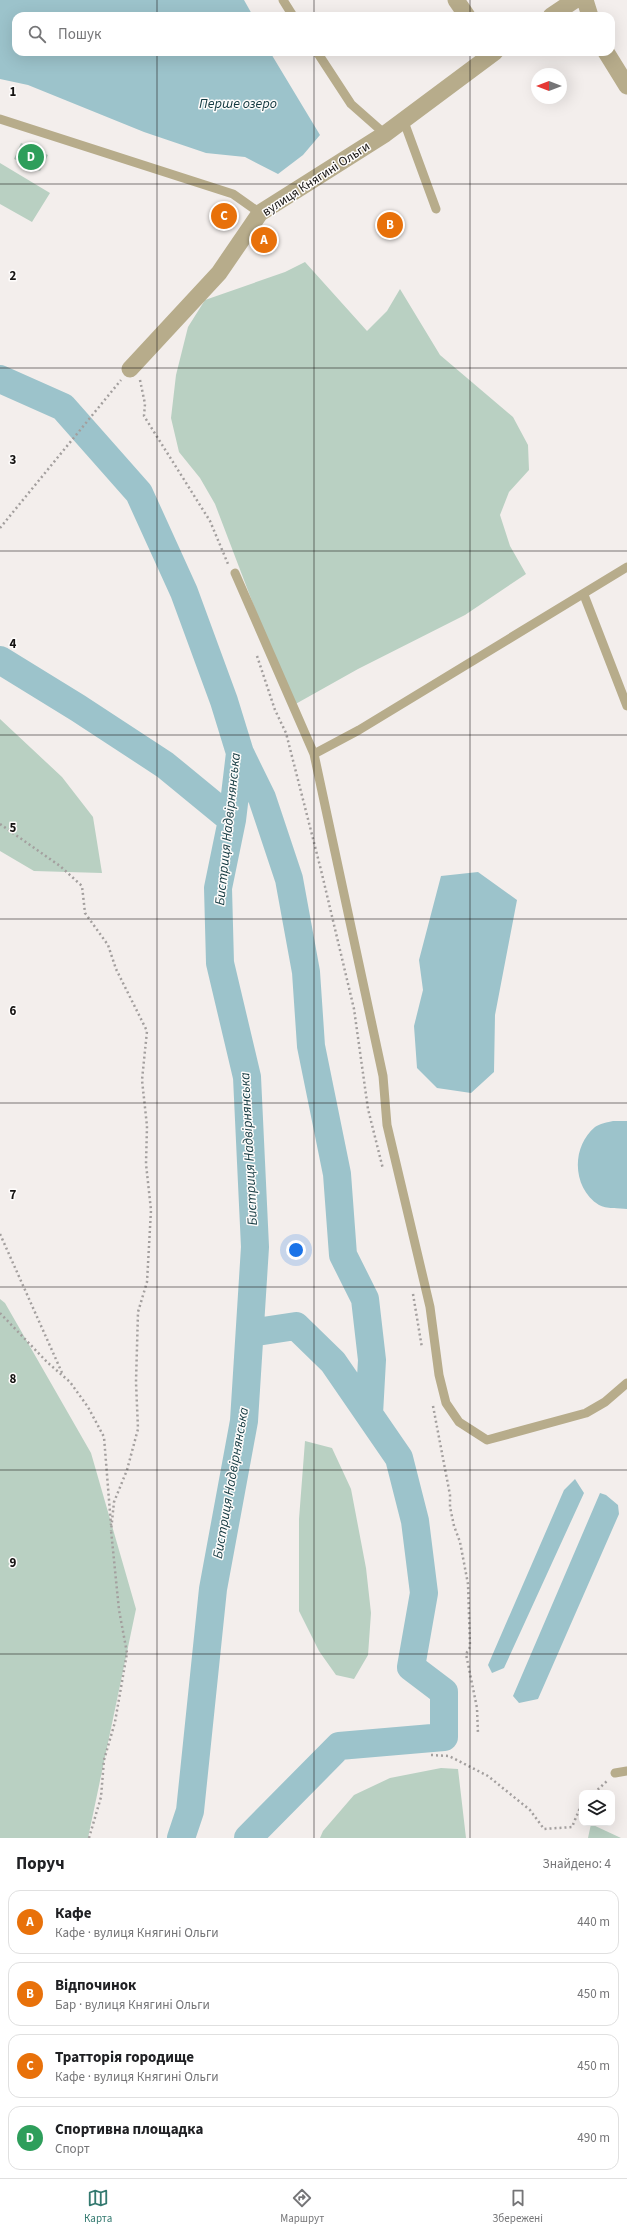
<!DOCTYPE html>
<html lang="uk">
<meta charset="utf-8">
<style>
body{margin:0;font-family:"Source Sans 3",sans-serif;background:#f2f2f2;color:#202124}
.controls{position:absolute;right:12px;bottom:12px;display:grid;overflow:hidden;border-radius:8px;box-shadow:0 4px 16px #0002}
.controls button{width:36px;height:36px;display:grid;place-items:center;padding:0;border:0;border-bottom:1px solid #e0e0e0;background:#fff;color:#202124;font:20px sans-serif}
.compass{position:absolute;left:531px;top:68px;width:36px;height:36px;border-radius:50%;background:#fff;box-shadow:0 4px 16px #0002;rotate:270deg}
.you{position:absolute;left:296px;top:1250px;width:14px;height:14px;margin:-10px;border:3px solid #fff;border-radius:50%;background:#1a73e8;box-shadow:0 0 0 6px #1a73e833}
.badge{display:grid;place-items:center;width:26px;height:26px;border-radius:50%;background:#33796f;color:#fff;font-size:13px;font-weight:700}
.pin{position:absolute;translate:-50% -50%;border:2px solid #fff;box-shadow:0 1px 4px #0006}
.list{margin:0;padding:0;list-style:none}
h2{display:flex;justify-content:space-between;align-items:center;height:52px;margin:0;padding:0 16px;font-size:17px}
h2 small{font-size:13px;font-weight:400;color:#757577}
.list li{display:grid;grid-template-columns:26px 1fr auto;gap:12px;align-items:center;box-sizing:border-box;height:64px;margin:0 8px 8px;padding:0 8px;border:1px solid #e0e0e0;border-radius:12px}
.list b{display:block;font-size:15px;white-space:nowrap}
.list p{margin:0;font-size:13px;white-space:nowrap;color:#757577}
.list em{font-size:13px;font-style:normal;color:#757577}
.icon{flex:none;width:22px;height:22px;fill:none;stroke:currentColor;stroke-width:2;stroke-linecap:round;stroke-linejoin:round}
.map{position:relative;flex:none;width:627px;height:1838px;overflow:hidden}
.search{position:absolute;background:#fff;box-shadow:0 4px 16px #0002;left:12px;right:12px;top:12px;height:44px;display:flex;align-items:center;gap:10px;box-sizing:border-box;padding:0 14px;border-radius:12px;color:#757577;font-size:15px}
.sheet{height:340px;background:#fff}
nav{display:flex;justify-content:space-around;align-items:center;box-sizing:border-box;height:56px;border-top:1px solid #e0e0e0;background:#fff;font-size:11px;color:#757577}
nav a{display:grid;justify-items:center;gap:2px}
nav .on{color:#33796f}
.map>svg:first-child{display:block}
.green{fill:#b9d0c2}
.water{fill:#9cc3cb}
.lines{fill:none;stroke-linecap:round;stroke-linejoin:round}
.river{stroke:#9cc3cb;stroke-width:28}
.path{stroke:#a39f9e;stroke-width:2.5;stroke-dasharray:2 3;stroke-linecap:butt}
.lane{stroke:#b7ac8b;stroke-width:9}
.street{stroke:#b7ac8b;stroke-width:17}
.grid{fill:none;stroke:#161413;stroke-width:1;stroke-opacity:0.55}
.labels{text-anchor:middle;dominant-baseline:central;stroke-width:3;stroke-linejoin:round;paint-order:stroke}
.street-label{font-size:13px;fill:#161413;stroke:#fefcfb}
.water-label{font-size:14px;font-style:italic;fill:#133940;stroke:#fefcfb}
.grid-label{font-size:13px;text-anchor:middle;font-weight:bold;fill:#161413;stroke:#fefcfb;stroke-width:3;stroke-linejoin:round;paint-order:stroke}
</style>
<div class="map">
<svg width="627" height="1838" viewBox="0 0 627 1838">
<rect width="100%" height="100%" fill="#f3eeec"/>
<path class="green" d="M21,143l27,12 -8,16 -26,-12z
M0,163l50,30 -18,29 -32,-18z
M305,262l62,69 20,-20 13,-22 40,66 73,62 15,28 1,25 -20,22 -9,23 10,31 16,28 -61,41 -107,54 -66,37 -77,-202 -15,-26 -21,-26 -8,-34 5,-43 12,-48 17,-27 80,-28z
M0,719l62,58 31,40 9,56 -68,-2 -34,-20z
M0,1299l5,4 86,150 45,156 -48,229h-88z
M305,1441l27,7 19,41 15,79 5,45 -3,42 -14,24 -18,-4 -17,-24 -20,-40v-92z
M441,1768l17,1 8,69h-146l3,-7 31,-36 36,-17z
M591,1824l30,14h-33z"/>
<path class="water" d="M0,0h244l9,16h-237v36h254l50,83 -17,20 -25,19 -33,-17 -39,-4 -62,-21 -116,-47 -28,-6z
M478,872l39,28 -22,115 -1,57 -23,21 -34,-5 -20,-20 -3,-42 9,-36 -4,-30 22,-84z
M613,1121h14v88c-8,-1 -21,0 -28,-4 -27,-17 -28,-58 -4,-78 4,-3 13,-5 18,-6z
M575,1479l9,14 -80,175 -12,5 -4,-8 76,-175z
M600,1493l6,2 12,10 1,9 -81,185 -19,4 -6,-7z"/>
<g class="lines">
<path class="river" d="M0,379l63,28 76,86 45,99 40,109 16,52 -8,67 -14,68 2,75 27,114 8,170 -11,174 -31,168 -23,222 -9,27
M0,660l78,48 87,57 67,55
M240,753l22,45 27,81 17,93 5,74 26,128 6,81 22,44 7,61 -3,54
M248,1838l91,-92 105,-9v-45l-33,-25 13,-74 -9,-72 -16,-63 -66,-96 -37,-36 -46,7"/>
<path class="path" d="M140,380l5,24 -1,12 66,105 18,43
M0,528l121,-148
M257,656l18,54 11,23 35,137 33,139 14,100 15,60
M0,824l60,42 22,20 3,27 23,32 8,24 31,62 -5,49 5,46 -1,38 5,46 -4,72 -9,30 -2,70 2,47 -11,41 -13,32 -3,29
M0,1234l63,141
M413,1294l9,54
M0,1313l47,49 23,20 18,25 16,30 7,88
M433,1406l17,89v12l4,19 6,16 8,42 2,63 -4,7 11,54 1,26
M431,1755l18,1 39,20 42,34 14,19 28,-2 10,-24
M594,1793l13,-12
M89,1838l12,-41 3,-37 11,-38 12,-69 -8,-43 -8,-80"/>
<path class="lane" d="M283,0l10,16
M317,52l34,52 34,30
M0,119l233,75 27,19
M403,119l33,90
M235,573l79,181 69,322 4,49 43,182 9,68 7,28 13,19 28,18 99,-27 19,-11 22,-19
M584,595l43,111
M314,754l45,-24 268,-163
M615,1773l12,-2"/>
<path class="street" d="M456,0l11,16
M585,0l5,16
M551,16l24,-16
M606,52l21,34
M130,369l89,-96 41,-60 125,-79 110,-82"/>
</g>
<path class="grid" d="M157,0v16M314,0v16M470,0v16M157,52v1786M314,52v1786M470,52v1786M0,184h627M0,368h627M0,551h627M0,735h627M0,919h627M0,1103h627M0,1287h627M0,1470h627M0,1654h627"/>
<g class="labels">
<g class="street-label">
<text transform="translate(316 179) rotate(-33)">вулиця Княгині Ольги</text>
</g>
<g class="water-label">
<text x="238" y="104">Перше озеро</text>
<text transform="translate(228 829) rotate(-84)">Бистриця Надвірнянська</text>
<text transform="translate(249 1149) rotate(-93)">Бистриця Надвірнянська</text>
<text transform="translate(231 1483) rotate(-80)">Бистриця Надвірнянська</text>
</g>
</g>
<g class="grid-label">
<text x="13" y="96">1</text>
<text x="13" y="280">2</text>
<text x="13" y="464">3</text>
<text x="13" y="648">4</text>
<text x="13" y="832">5</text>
<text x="13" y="1015">6</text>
<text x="13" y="1199">7</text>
<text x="13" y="1383">8</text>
<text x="13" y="1567">9</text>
</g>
</svg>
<div class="controls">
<button><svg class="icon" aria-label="layers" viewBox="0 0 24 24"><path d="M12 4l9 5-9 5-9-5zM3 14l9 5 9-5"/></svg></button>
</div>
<svg class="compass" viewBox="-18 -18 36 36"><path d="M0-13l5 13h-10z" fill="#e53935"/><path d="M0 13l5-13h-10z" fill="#757577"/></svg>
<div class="you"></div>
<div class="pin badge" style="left:264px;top:240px;background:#e8710a">A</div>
<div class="pin badge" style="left:390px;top:225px;background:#e8710a">B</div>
<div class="pin badge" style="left:224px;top:216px;background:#e8710a">C</div>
<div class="pin badge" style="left:31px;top:157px;background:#2e9e5b">D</div>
<div class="search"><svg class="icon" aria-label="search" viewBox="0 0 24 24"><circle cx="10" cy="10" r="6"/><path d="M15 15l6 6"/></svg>Пошук</div>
</div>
<section class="sheet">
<h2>Поруч<small>Знайдено: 4</small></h2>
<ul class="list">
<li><span class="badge" style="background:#e8710a">A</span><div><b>Кафе</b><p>Кафе · вулиця Княгині Ольги</p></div><em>440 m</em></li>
<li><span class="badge" style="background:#e8710a">B</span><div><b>Відпочинок</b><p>Бар · вулиця Княгині Ольги</p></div><em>450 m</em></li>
<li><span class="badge" style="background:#e8710a">C</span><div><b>Тратторія городище</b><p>Кафе · вулиця Княгині Ольги</p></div><em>450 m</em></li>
<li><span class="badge" style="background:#2e9e5b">D</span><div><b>Спортивна площадка</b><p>Спорт</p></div><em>490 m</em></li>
</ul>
</section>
<nav>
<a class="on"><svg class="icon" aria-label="map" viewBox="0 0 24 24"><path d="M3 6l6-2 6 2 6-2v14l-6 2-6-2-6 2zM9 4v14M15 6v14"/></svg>Карта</a>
<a><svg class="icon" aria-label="directions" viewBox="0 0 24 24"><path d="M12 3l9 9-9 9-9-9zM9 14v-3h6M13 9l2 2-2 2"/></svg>Маршрут</a>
<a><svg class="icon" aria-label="saved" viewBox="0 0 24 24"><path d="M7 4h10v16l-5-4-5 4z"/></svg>Збережені</a>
</nav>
